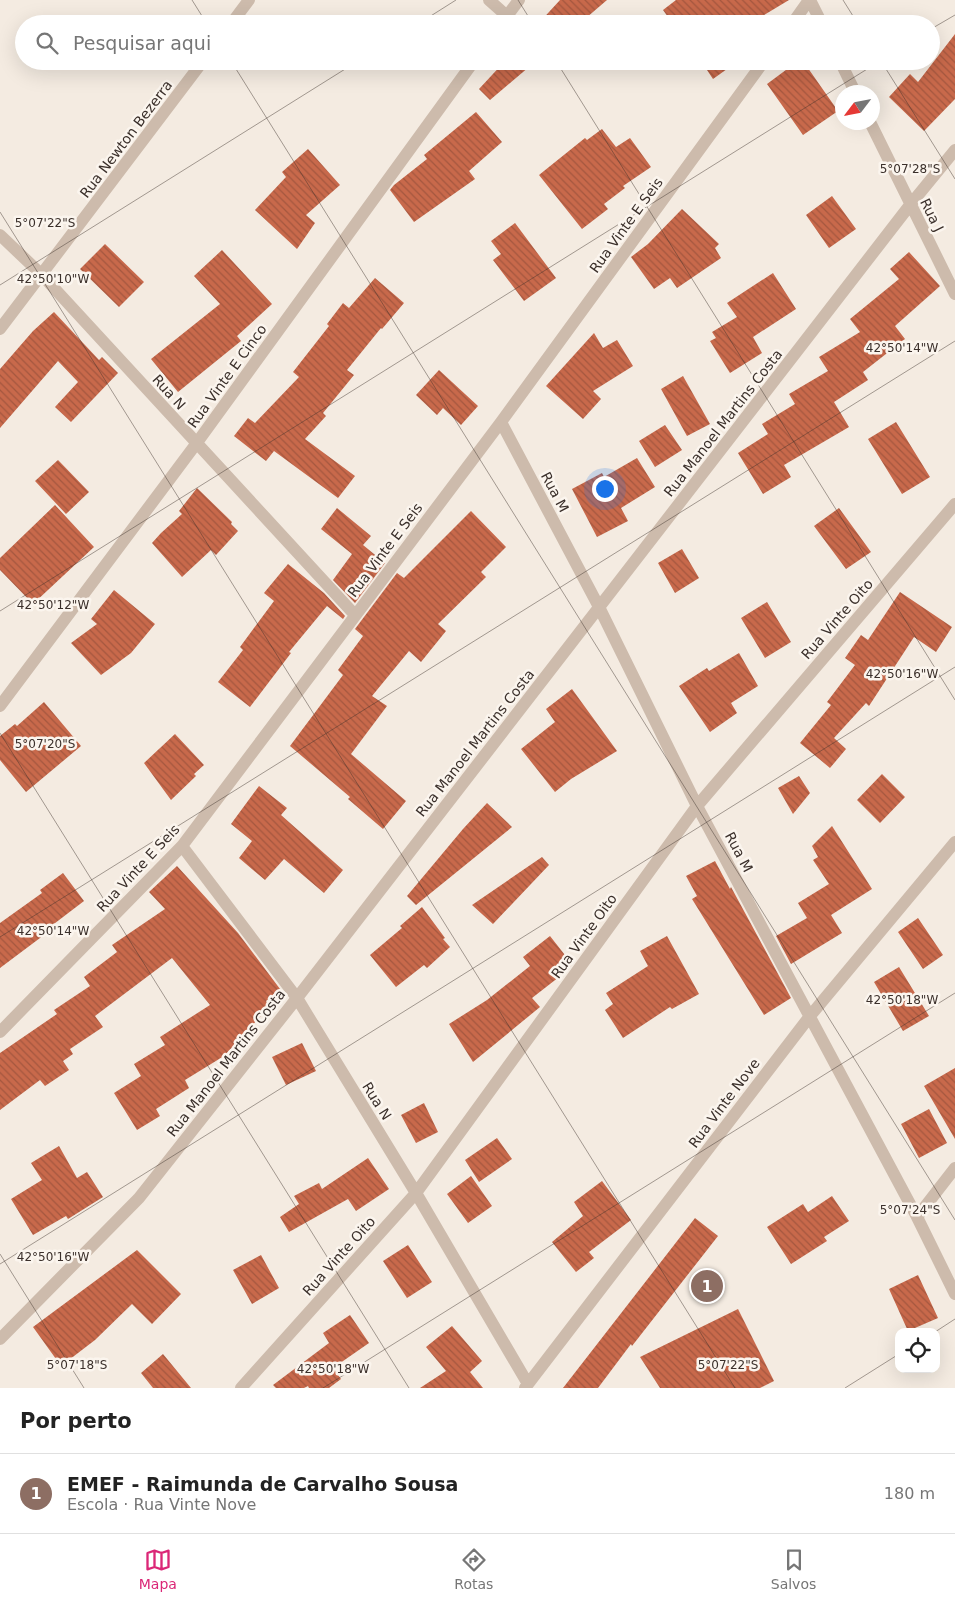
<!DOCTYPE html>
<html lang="pt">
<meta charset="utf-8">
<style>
body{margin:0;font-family:"DejaVu Sans",sans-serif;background:#f2f2f2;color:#222}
.controls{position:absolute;right:15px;bottom:15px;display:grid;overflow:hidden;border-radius:10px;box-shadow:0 5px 20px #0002}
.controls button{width:45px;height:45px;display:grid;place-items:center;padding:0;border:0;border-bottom:1px solid #e0e0e0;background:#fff;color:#222;font:25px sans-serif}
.compass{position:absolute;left:835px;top:85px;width:45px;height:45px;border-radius:50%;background:#fff;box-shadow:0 5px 20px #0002;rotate:238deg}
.you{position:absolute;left:604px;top:488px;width:18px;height:18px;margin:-12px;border:4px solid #fff;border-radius:50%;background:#1a73e8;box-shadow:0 0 0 8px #1a73e833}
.badge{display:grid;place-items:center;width:32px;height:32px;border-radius:50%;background:#db2777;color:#fff;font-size:16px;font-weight:700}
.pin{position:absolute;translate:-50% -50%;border:2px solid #fff;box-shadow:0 1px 5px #0006}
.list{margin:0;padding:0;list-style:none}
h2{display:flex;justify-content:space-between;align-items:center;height:65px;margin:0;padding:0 20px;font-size:21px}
h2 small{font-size:16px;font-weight:400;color:#767676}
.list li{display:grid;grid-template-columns:32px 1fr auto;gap:15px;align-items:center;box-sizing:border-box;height:80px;padding:0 20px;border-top:1px solid #e0e0e0}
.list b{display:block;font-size:19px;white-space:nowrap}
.list p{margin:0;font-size:16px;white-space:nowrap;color:#767676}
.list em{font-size:16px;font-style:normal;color:#767676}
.icon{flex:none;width:28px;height:28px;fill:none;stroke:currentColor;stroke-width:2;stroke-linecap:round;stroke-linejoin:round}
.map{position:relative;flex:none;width:955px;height:1388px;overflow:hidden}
.search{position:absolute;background:#fff;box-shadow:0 5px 20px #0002;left:15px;right:15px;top:15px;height:55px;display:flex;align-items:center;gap:12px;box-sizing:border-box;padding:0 18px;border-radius:28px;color:#767676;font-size:19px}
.sheet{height:145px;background:#fff}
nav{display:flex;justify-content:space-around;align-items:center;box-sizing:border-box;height:70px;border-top:1px solid #e0e0e0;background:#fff;font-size:14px;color:#767676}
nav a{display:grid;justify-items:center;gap:2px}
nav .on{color:#db2777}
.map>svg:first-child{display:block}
.building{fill:url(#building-back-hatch)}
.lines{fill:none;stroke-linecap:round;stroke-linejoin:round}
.minor{stroke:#cdbbac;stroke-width:12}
.ticks{fill:none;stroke:#3b302b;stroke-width:1;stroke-opacity:0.45}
.labels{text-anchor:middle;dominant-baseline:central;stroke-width:5;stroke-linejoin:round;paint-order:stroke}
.street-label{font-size:14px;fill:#3b302b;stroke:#fbf5ee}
.ticks-label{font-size:12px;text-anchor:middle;fill:#3b302b;stroke:#fbf5ee;stroke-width:5;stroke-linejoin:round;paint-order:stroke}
</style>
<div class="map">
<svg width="955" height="1388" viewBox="0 0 955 1388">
<defs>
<pattern id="building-back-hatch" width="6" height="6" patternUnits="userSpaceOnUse" patternTransform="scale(1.25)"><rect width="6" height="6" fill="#c8694b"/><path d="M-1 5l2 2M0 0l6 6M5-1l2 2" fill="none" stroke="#a4573f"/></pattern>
</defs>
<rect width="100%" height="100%" fill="#f4ebe1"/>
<path class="building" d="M560,0h47l-28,24h-41z
M676,0h113l-40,24h-76l-10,-14z
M955,34v65l-31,32 -35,-34 21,-23 8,8z
M505,61h31l-46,39 -11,-11z
M701,61h31l2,3 -21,15z
M798,61h5l35,50 -35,24 -36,-51z
M476,112l26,30 -33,29 6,8 -61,43 -24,-32 4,-5 33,-26 -3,-4z
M602,129l14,18 14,-9 21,29 -28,19 2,2 -21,16 4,5 -26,20 -43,-54 46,-37 2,2z
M308,149l32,36 -34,30 9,8 -18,26 -42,-39 31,-33 -4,-5z
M832,196l24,33 -27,19 -23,-33z
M682,209l37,35 -4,4 6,10 -44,30 -7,-10 -16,11 -23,-32 17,-13z
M515,223l41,55 -32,23 -31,-41 8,-6 -10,-13z
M105,244l39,38 -25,25 -39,-38z
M222,250l50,54 -35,32 4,5 -63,51 -27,-33 69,-55 -26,-28z
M909,252l31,34 -45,40 10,13 -42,33 5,8 -34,22 15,25 -65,38 7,12 -28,17 -25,-41 30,-19 -6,-10 33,-20 -6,-10 39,-23 -9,-14 41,-25 -10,-13 49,-40 -9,-10z
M773,273l23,36 -43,28 9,16 -32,20 -20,-32 6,-3 -4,-6 25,-15 -10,-14z
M375,278l29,25 -22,26 -1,-1 -34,42 7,5 -31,38 3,3 -21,23 50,37 -17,22 -64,-47 -8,10 -32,-25 14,-18 7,5 44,-46 -6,-5 36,-46 -2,-2 16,-21 6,5z
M54,312l45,48 3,-3 16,16 -47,49 -16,-15 23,-25 -20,-21 -58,67v-59l33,-38z
M594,333l9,15 14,-8 16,26 -40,25 8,8 -18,20 -37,-33z
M439,370l39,36 -17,19 -18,-17 -6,7 -21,-20z
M683,376l27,48 -23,12 -26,-47z
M896,422l34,55 -28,17 -34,-55z
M665,425l17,25 -27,17 -16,-26z
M637,458l18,29 -34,21 7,13 -31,16 -25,-48 30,-16 2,4z
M58,460l31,32 -23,22 -31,-33z
M197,488l35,34 -1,2 7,7 -22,24 -5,-5 -29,27 -30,-34 9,-10 21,-19 -3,-3z
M55,505l39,42 -61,57 -33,-34v-12z
M337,508l34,28 -8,9 22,18 -30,40 -22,-23 19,-26 -31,-25z
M839,508l32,44 -25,17 -32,-43z
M471,511l35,36 -25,25 5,5 -48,47 8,7 -25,31 -12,-11 -37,45 15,10 -36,48 55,47 -23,28 -35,-30 2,-2 -60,-51 53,-71 -5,-5 25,-34 -8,-7 42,-56 7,5z
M682,549l17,29 -24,15 -17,-30z
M288,564l36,29 21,23 -2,3 -16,-13 -38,46 2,1 -41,54 -32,-25 25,-32 -3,-3 34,-46 -10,-8z
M114,590l41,34 -24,29 -30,22 -30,-32 26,-19 -6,-5z
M900,592l52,35 -16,25 -22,-15 -45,69 -3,-3 -32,35 12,11 -16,19 -30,-25 31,-38 -4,-3 28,-37 -10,-7 16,-23 7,5z
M767,602l24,40 -26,16 -24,-40z
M739,653l19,33 -27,17 6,10 -27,19 -31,-46 28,-18 2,3z
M572,689l45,62 -46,28 -16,13 -34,-43 34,-27 -9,-13z
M44,702l37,44 -55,46 -26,-32v-24l15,-12 2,2z
M175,734l29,31 -10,9 2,2 -25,24 -27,-37z
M882,774l23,23 -25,26 -23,-23z
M799,776l11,17 -17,21 -15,-26z
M259,786l28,22 -6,7 62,55 -19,23 -40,-34 -19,21 -26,-22 13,-17 -21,-17z
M487,803l25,24 -96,78 -9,-9 56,-67z
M832,826l40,63 -41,26 11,18 -51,31 -15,-28 31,-18 -9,-15 31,-19 -16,-24 5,-3 -6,-11z
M542,857l7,8 -56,59 -21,-19z
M715,861l15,28 1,-2 60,111 -27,17 -72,-116 5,-3 -11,-20z
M177,866l61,67 42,56 -14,12 3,6 -45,49 -39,24 4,8 -33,21 4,7 -23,14 -23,-37 27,-17 -7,-12 31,-19 -5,-8 50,-32 -38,-47 -77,58 8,11 -33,22 3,5 -10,7 6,9 -24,16 -5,-6 -40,30v-57l57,-39 -3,-4 36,-24 -6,-9 33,-25 -5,-7 53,-36 -16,-17z
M63,873l21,28 -38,29 2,2 -48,36v-45l42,-30 -2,-3z
M422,907l23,31 -2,1 7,8 -23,21 -3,-3 -28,22 -26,-32 32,-27 -2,-2z
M918,918l25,37 -20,14 -25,-37z
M550,936l22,28 -4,6 -36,28 8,9 -67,55 -24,-38 38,-24 43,-34 -7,-9z
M667,936l32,58 -27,15 -2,-2 -47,31 -18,-28 8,-6 -7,-11 42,-27 -8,-15z
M899,967l30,49 -26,15 -29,-49z
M302,1043l14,28 -30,14 -14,-28z
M955,1068v71l-31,-53z
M424,1103l14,29 -22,11 -15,-28z
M929,1109l18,34 -28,15 -18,-34z
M497,1138l15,21 -33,23 -14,-22z
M59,1146l18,32 10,-6 16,25 -35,22 -2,-3 -33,19 -22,-36 31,-19 -11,-17z
M368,1158l21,31 -33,22 -8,-12 -59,33 -9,-15 19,-13 -5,-8 25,-13 3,6z
M471,1176l21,30 -24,17 -21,-29z
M602,1181l29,39 -42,32 5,6 -18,14 -24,-30 31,-26 -9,-14z
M832,1196l17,25 -25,16 3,4 -36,23 -24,-37 36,-23 5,8z
M695,1218l23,18 -86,110 -1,-2 -33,44h-35z
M408,1245l24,37 -25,16 -24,-37z
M137,1250l44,44 -29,30 -20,-20 -37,36 -34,26 -28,-39z
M261,1255l18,33 -27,16 -19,-34z
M918,1275l20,43 -30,13 -19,-42z
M738,1309l36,72 -14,7h-100l-20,-31z
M350,1315l19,28 -36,25 8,11 -12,9h-20l-1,-2 -4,2h-28l-3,-3 56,-42 -6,-10z
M452,1326l30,35 -12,11 13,16h-63l26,-17 -20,-24z
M163,1354l28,34h-38l-12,-15z"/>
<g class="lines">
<path class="minor" d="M489,0l18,16
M810,0l12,24
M231,24l18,-24
M501,24l18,-24
M792,24l17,-24
M840,61l15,31
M870,122l85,172
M0,235l42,40 313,340
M0,329l203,-268
M501,422l98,185 98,199 220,411 38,77
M0,706l196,-262 278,-383
M182,846l115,152 119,195 112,191
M0,1032l182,-186 319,-424 263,-361
M917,1217l38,-49
M0,1339l139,-141 158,-200 613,-793 45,-55
M241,1388l175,-195 281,-387 258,-302
M525,1388l285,-372 145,-174"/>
</g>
<path class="ticks" d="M192,0l15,24M518,0l15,24M843,0l15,24M418,24l38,-24M931,29l24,-14M231,61l724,1159M556,61l399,639M881,61l74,118M0,212l735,1176M0,285l358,-224M0,611l880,-550M0,733l409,655M0,937l955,-596M0,1254l84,134M0,1264l955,-597M935,1332l20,-13M323,1388l632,-395M845,1388l54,-34"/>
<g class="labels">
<g class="street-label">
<text transform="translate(126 139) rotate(-53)">Rua Newton Bezerra</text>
<text transform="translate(932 215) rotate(64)">Rua J</text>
<text transform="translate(626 225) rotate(-54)">Rua Vinte E Seis</text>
<text transform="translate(227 376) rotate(-54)">Rua Vinte E Cinco</text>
<text transform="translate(169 392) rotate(48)">Rua N</text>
<text transform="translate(723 423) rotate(-52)">Rua Manoel Martins Costa</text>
<text transform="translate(555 492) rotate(62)">Rua M</text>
<text transform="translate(385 550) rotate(-53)">Rua Vinte E Seis</text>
<text transform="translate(837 619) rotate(-49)">Rua Vinte Oito</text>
<text transform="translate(475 743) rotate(-52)">Rua Manoel Martins Costa</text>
<text transform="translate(739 852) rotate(62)">Rua M</text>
<text transform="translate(138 868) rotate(-47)">Rua Vinte E Seis</text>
<text transform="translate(584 936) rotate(-54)">Rua Vinte Oito</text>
<text transform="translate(226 1063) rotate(-52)">Rua Manoel Martins Costa</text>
<text transform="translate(377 1101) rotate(58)">Rua N</text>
<text transform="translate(724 1103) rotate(-53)">Rua Vinte Nove</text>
<text transform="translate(339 1256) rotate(-48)">Rua Vinte Oito</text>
</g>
</g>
<g class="ticks-label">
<text x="910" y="173">5°07'28"S</text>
<text x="45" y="227">5°07'22"S</text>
<text x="53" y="283">42°50'10"W</text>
<text x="902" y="352">42°50'14"W</text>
<text x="53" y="609">42°50'12"W</text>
<text x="902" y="678">42°50'16"W</text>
<text x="45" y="748">5°07'20"S</text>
<text x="53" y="935">42°50'14"W</text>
<text x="902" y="1004">42°50'18"W</text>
<text x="910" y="1214">5°07'24"S</text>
<text x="53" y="1261">42°50'16"W</text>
<text x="77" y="1369">5°07'18"S</text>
<text x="728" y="1369">5°07'22"S</text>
<text x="333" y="1373">42°50'18"W</text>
</g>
</svg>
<div class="controls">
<button><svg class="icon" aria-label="locate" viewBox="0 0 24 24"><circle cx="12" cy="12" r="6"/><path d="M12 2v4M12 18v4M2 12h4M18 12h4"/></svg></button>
</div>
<svg class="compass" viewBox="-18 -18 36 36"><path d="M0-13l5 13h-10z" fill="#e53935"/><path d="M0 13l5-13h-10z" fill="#767676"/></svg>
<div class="you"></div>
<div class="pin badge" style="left:707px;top:1286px;background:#8d6e63">1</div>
<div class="search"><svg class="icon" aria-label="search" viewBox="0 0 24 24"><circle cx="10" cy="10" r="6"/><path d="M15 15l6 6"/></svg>Pesquisar aqui</div>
</div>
<section class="sheet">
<h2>Por perto<small></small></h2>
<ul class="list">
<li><span class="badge" style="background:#8d6e63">1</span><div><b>EMEF - Raimunda de Carvalho Sousa</b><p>Escola · Rua Vinte Nove</p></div><em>180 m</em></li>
</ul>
</section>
<nav>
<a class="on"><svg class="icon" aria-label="map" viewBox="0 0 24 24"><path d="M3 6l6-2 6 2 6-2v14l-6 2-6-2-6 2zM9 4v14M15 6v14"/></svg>Mapa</a>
<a><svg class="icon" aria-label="directions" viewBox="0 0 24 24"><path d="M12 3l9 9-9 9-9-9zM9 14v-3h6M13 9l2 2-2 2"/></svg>Rotas</a>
<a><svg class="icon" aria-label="saved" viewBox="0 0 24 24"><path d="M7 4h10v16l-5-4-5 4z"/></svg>Salvos</a>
</nav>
